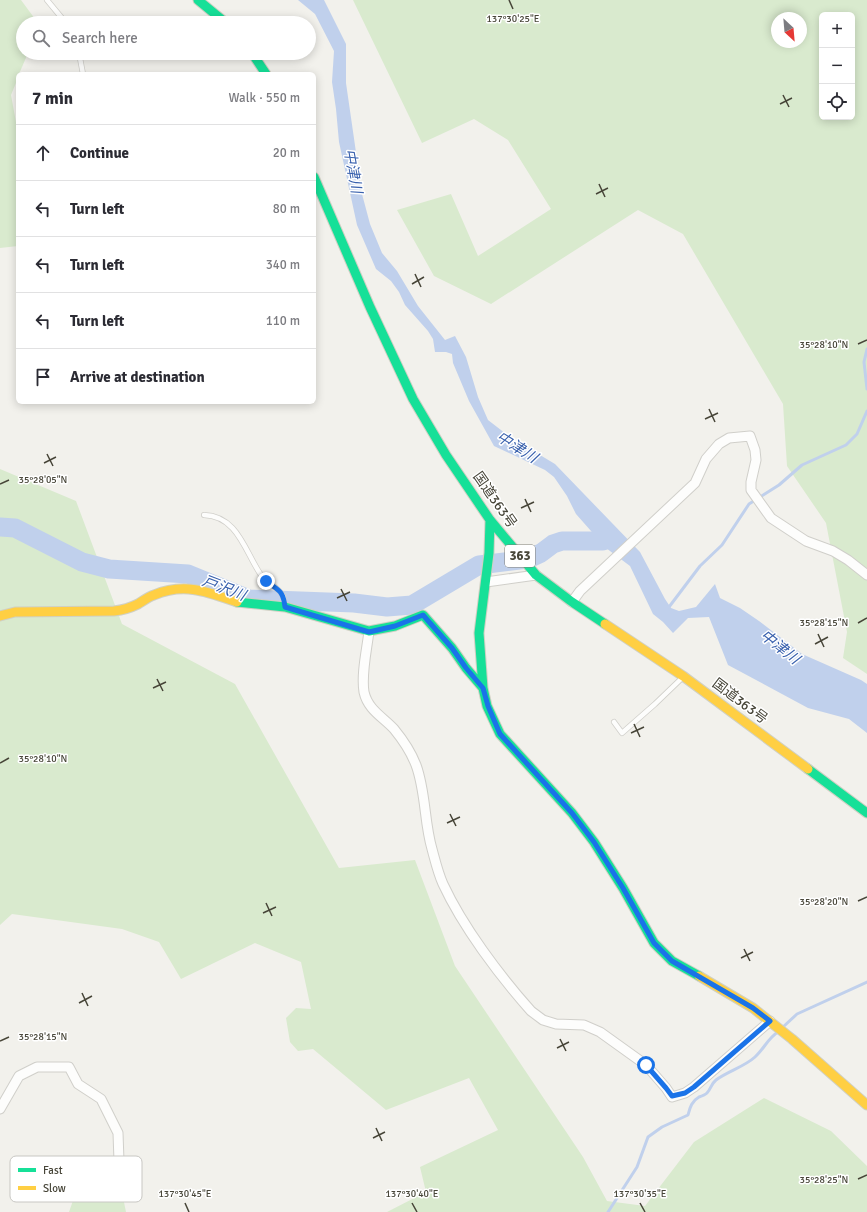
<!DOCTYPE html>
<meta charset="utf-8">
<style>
body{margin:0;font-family:Signika,"Noto Sans JP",sans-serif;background:#f7f7f7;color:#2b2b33}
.controls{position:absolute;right:12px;top:12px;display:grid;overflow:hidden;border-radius:6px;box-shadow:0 2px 10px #0003}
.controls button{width:36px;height:36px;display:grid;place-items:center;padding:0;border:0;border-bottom:1px solid #e1e1e2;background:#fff;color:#2b2b33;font:20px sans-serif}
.compass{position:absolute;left:771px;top:12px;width:36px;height:36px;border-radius:50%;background:#fff;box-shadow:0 2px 10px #0003;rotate:154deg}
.stop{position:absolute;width:12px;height:12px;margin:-9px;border:3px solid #1a73e8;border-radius:50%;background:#fff}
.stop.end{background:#1a73e8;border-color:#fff;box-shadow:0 1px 4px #0008}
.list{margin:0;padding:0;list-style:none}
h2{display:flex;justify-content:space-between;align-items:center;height:52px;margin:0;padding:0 16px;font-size:17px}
h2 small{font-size:13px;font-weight:400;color:#7c7c81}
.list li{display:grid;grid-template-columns:26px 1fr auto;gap:12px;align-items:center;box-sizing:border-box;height:56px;padding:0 16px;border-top:1px solid #e1e1e2}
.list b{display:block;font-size:15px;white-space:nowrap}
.list em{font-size:13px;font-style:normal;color:#7c7c81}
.icon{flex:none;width:22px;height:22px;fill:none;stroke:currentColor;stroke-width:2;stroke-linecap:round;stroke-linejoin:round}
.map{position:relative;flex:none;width:867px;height:1212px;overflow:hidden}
.search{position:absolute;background:#fff;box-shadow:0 2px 10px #0003;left:16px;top:16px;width:300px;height:44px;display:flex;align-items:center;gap:10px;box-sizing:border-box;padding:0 14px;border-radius:22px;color:#7c7c81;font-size:15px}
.panel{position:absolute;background:#fff;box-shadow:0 2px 10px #0003;left:16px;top:72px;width:300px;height:332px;border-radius:6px}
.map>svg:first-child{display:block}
.green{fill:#d9eace;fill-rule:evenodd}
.water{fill:#c0d0ec}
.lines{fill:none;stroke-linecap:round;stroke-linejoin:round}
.stream{stroke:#c0d0ec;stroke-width:3}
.river{stroke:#c0d0ec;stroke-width:19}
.lane-casing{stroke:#d0cfca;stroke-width:6}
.street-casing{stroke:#d0cfca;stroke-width:11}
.fast-casing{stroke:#d0d0c3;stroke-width:11}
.slow-casing{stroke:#d0d0c3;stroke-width:11}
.lane{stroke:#fdfdfc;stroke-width:4.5}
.street{stroke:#fdfdfc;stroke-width:9}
.fast{stroke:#16e098;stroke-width:9}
.slow{stroke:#ffcf43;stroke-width:9}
.route{stroke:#1a73e8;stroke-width:5}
.ticks{fill:none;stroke:#474538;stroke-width:1.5}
.labels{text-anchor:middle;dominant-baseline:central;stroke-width:3;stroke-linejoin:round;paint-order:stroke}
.shield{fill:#fff;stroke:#7e7d74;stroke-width:1}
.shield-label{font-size:13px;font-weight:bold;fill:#474538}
.street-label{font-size:14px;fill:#474538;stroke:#fff}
.water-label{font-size:15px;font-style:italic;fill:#3860ad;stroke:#fff}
.key{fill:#fff;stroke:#c8c7c3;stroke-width:1}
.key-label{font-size:11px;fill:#474538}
.ticks-label{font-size:10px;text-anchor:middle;fill:#474538;stroke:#fff;stroke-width:3;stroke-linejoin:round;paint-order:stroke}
</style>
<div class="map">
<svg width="867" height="1212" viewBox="0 0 867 1212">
<rect width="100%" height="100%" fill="#f2f1ec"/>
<path class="green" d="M0,0h21l17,23h-15v30h5l-9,21h-1v4l-7,17 7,38v113l-18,2z
M353,0h514v674l-24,-16 4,-26 -21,-109 -39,-57 -4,-62 -100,-170 -45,-24 -147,94 -57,-28 -37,-66 54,-16 27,62 73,-47 -43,-69 -34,-21 -52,24zM822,15h30v102h-30zM777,18h24v24h-24z
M0,469l76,32 46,123 113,60 104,184 76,-8 40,106 128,191 24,44 38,5 49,-64 70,-44 67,33 36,35v46h-480l39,-20 -6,-25 78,-37 -29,-52 -83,32 -73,-61 -15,2 -8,-9 -4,-24 10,-10 15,1 -10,-47 -46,-19 -74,36 -22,-37 -37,-13 -110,-15 -12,11z
M117,1168l9,44h-57l7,-20z"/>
<path class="water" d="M298,0h26l22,44v39l16,111 8,30 12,29 15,18 21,35 27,34 10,-4 11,21 12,40 10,23 22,17 45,27 85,88 25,47 6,9 8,3 17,-4 19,-23 5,14 20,10 19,13 43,33 59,26 6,4v49l-18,-14 -41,-11 -80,-43 -19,-48 -21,1 -15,15 -10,-11 -10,-8 -23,-48 -24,-18 -30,-34 -9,-18 -13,-19 -9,-7 -51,-24 -25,-45 -16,-38 -1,-9 -6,-2h-11l-2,-13 -5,-8 -23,-26 -6,-13 -8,-11 -15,-12 -19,-44 -18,-83 -3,-33 -4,-27 2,-31 -19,-37z"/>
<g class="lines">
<path class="stream" d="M867,349l-3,13 3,27
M669,607l31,-41 22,-21 27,-41 30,-19 23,-20 44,-20 11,-11 10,-23
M783,1027l14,-13 70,-32
M608,1212l29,-45 11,-30 14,-10 26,-12c2,-8 4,-14 11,-18 3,-1 6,-2 8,-4 4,-4 4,-9 9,-13 12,-9 28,-13 39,-23 9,-8 13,-19 23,-25"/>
<path class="river" d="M0,527l15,1 67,34 27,7 79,5 61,25 105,4 33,4 25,-2 67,-40 49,-6 13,-6 12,-9 9,-3h41l7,-3"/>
<defs>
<path id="lane" d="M47,0l19,23
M79,53l4,21
M204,515c34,1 41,37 57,60 6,7 19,14 22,21 1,3 1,7 1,10
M614,722l8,11 33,-29 26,-25"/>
<path id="street" d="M486,582l50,-7
M572,602l8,-11 115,-108 11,-24 13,-15 10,-6 21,-2 5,14 1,10 -5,22v8l20,28 35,23 27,10 15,9 19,15
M369,631c-2,18 -8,43 -5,61 4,18 19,25 30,37 9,11 17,23 22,36 10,27 8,57 16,84 3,11 6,24 11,35 20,43 56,91 88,127l12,9 13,4 28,1 16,7 46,33 20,23 6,9 13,-4 9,-6 76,-66
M0,1109l19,-33 18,-9h32l9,17 23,15 17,34 1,28"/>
<path id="fast" d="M198,0l28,23
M252,53l14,21
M314,177l56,130 43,92 33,56 44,65 46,55 36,27 33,22
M490,520l-1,33 -10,80 4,55 4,18 13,28 72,79 22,29 29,46 31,55 18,18 27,15
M237,602l48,5 84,24 26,-5 28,-11 29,33 14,20 17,20
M808,769l59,44"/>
<path id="slow" d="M0,616l15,-4 99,-1c9,-1 16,-3 24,-7 5,-3 10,-7 16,-9 31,-13 54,-3 83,7
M605,624l78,52 125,93
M699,976l54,32 39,31 75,66"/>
</defs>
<use href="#lane" class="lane-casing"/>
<use href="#street" class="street-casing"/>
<use href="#fast" class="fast-casing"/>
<use href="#slow" class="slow-casing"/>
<use href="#lane" class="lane"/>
<use href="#street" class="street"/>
<use href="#fast" class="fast"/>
<use href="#slow" class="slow"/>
</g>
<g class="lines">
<path class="route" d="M266,581c13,10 17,9 19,26l84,25 26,-6 28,-11 29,33 14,20 17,20 5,18 12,28 72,79 22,29 29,46 31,55 18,18 81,47 17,13 -76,66 -9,6 -13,3 -6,-8 -20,-23"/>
</g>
<path class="ticks" d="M509,0l4,9M783,95l6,12M780,104l12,-6M599,184l6,13M596,194l12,-6M415,274l6,13M412,284l12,-7M858,344l9,-4M709,409l6,13M705,419l13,-6M47,454l6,12M44,463l12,-6M0,484l9,-4M525,499l6,13M521,508l13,-6M341,589l6,12M337,598l13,-6M858,623l9,-5M818,634l6,13M815,644l13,-7M157,679l6,12M153,688l13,-6M634,724l6,13M631,733l13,-6M0,763l9,-5M450,814l6,12M447,823l13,-6M858,901l9,-4M266,903l6,13M263,913l13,-6M744,949l6,12M741,958l12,-6M82,993l6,13M79,1003l13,-7M560,1039l6,12M0,1041l9,-4M557,1048l12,-6M376,1128l6,13M373,1138l12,-6M858,1179l9,-4M185,1203l4,9M412,1203l5,9M640,1203l5,9"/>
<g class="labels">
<rect class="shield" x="505" y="545" width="30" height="22" rx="3"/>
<g class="shield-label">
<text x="520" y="556">363</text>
</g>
<g class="street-label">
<text transform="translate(495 500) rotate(55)">国道363号</text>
<text transform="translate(740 701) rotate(37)">国道363号</text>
</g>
<g class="water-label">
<text transform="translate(353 171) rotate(80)">中津川</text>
<text transform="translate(517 447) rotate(32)">中津川</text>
<text transform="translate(224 588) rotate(21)">戸沢川</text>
<text transform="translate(780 647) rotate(38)">中津川</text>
</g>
</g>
<rect x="10" y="1156" width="132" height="46" rx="6" class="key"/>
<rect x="18" y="1168" width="18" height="4" fill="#16e098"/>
<rect x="18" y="1186" width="18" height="4" fill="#ffcf43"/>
<g class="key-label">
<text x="43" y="1174">Fast</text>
<text x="43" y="1192">Slow</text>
</g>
<g class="ticks-label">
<text x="513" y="22">137°30'25"E</text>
<text x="824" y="348">35°28'10"N</text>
<text x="43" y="483">35°28'05"N</text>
<text x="824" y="626">35°28'15"N</text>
<text x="43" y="762">35°28'10"N</text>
<text x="824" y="905">35°28'20"N</text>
<text x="43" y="1040">35°28'15"N</text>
<text x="824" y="1183">35°28'25"N</text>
<text x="185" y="1197">137°30'45"E</text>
<text x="412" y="1197">137°30'40"E</text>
<text x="640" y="1197">137°30'35"E</text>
</g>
</svg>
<div class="controls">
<button>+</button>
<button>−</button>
<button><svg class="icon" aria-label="locate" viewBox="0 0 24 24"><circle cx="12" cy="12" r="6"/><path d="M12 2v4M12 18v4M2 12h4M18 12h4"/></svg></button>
</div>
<svg class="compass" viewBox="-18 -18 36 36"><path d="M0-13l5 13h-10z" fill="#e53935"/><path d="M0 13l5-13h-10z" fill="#7c7c81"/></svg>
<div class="stop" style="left:646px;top:1065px"></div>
<div class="stop end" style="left:266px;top:581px"></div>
<div class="search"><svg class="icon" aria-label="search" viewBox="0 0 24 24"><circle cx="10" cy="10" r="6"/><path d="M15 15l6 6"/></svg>Search here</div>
<section class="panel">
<h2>7 min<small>Walk · 550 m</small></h2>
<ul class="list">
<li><svg class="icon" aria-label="ahead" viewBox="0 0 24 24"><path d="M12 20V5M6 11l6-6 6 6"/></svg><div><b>Continue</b></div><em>20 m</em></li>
<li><svg class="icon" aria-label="left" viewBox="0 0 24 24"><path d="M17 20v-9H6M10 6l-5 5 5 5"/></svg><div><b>Turn left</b></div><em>80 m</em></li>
<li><svg class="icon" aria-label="left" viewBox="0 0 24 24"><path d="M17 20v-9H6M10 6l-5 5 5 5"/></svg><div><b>Turn left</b></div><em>340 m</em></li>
<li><svg class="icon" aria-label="left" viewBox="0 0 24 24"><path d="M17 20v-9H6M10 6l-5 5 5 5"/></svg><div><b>Turn left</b></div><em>110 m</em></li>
<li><svg class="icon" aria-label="arrive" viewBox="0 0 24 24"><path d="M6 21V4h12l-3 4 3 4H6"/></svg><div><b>Arrive at destination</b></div></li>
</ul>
</section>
</div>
